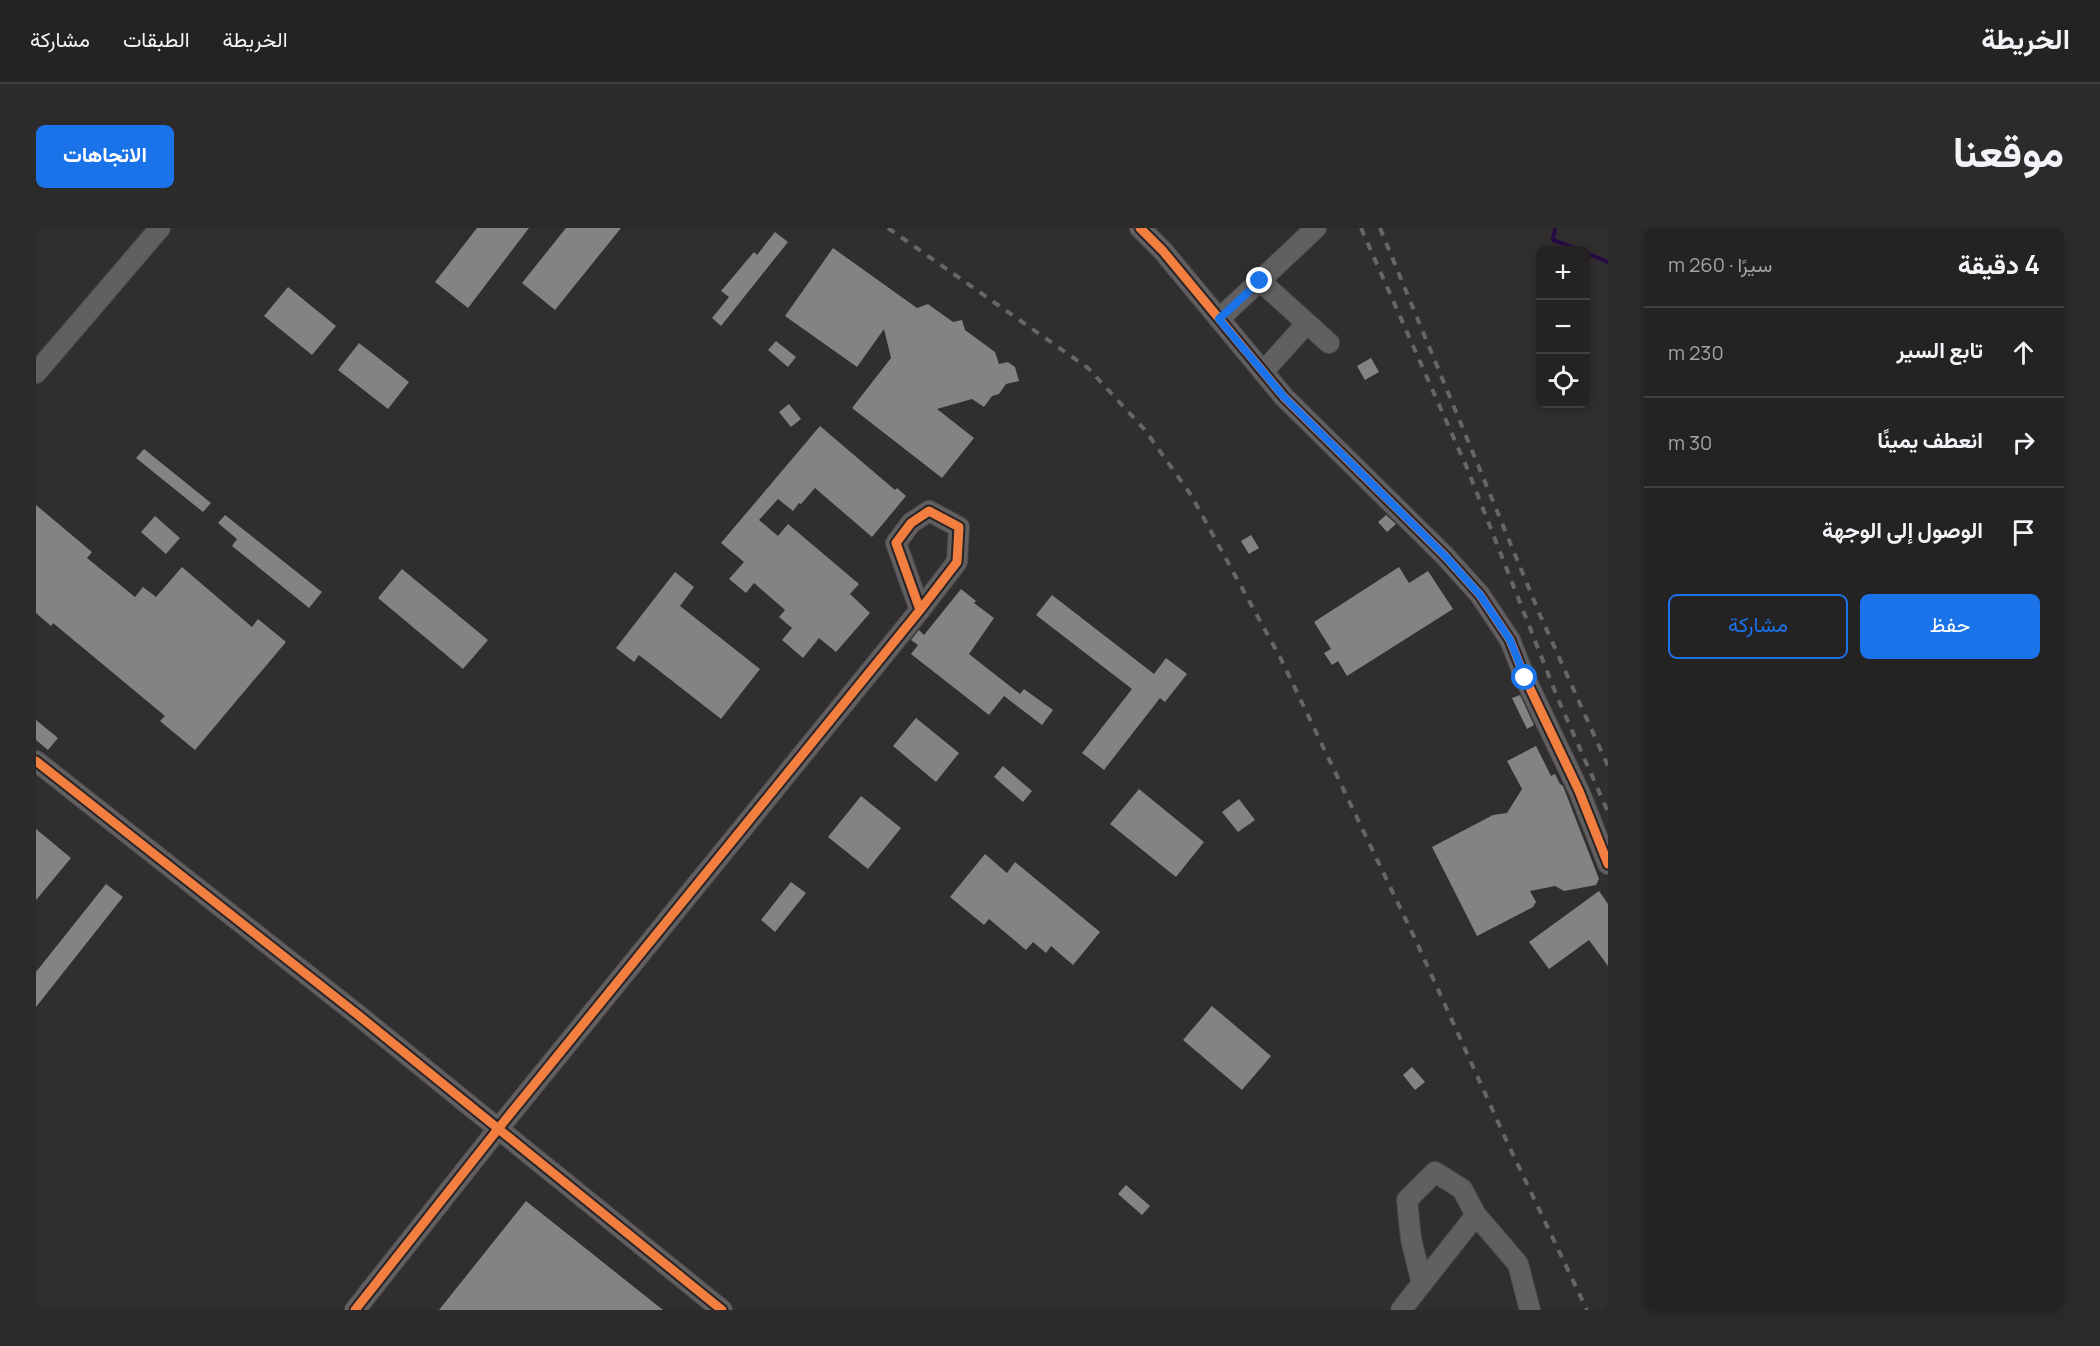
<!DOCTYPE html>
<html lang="ar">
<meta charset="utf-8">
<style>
body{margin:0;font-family:Manrope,Vazirmatn,sans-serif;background:#2d2a2c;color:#f1f3f6;direction:rtl}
.controls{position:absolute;right:18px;top:18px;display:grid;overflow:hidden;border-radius:9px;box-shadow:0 3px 9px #0003}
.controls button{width:54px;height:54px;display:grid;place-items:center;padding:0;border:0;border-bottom:2px solid #423f41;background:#252224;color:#f1f3f6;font:30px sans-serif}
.stop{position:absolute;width:18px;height:18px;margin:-14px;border:4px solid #1a73e8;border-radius:50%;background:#fff}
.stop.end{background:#1a73e8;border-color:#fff;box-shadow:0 2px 6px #0008}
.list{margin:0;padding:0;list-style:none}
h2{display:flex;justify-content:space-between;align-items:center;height:78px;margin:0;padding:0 24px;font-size:26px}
h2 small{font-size:20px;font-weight:400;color:#a3a4a6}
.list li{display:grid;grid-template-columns:39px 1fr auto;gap:18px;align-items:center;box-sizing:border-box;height:90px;padding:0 24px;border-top:2px solid #423f41}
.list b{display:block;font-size:22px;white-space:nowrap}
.list em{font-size:20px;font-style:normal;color:#a3a4a6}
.actions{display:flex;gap:12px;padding:18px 24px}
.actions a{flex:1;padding:14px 0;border:2px solid #1a73e8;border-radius:9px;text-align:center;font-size:21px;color:#1a73e8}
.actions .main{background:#1a73e8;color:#fff}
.icon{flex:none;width:33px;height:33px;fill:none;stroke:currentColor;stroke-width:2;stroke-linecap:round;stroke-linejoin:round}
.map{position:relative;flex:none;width:1572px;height:1082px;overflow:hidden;direction:ltr;border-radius:9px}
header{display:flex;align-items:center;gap:36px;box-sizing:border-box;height:84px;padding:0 30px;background:#252224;border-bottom:2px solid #423f41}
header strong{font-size:28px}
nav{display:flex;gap:33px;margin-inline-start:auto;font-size:21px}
.intro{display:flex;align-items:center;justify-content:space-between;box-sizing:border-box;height:144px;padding:0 36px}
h1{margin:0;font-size:42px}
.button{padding:15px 27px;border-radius:9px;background:#1a73e8;color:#fff;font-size:21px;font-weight:700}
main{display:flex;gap:36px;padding:0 36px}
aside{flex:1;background:#252224;border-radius:9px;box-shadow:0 3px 9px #0003}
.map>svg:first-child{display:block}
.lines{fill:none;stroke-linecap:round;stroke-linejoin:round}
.stream{stroke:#280b42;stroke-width:4}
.building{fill:#858282}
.minor-casing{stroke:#4c4a4c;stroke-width:22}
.minor{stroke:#615f60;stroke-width:20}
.rail{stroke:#676566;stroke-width:4;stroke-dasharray:8 8;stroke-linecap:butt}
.cycleway-casing{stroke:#282326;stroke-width:13}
.cycleway{stroke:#f27e40;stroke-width:9}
.route{stroke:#1a73e8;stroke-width:8}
</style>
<header>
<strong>الخريطة</strong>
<nav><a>الخريطة</a><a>الطبقات</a><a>مشاركة</a></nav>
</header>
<div class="intro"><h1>موقعنا</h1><a class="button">الاتجاهات</a></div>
<main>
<aside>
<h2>4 دقيقة<small>سيرًا · 260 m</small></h2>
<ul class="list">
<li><svg class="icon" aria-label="ahead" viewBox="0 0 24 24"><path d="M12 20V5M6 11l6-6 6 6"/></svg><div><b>تابع السير</b></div><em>230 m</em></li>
<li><svg class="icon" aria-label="right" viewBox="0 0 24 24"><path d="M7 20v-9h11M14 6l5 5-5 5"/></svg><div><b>انعطف يمينًا</b></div><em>30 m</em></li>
<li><svg class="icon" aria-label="arrive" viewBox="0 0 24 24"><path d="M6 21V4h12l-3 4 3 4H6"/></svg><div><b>الوصول إلى الوجهة</b></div></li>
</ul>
<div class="actions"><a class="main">حفظ</a><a>مشاركة</a></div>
</aside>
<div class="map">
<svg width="1572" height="1082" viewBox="0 0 1572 1082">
<rect width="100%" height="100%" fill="#312e30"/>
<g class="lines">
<path class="stream" d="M1519,0l-2,12 27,10
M1550,25l22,9"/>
</g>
<path class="building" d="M441,0h52l-61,80 -33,-26z
M530,0h55l-66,82 -33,-27z
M739,4l13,10 -67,84 -9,-8 17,-21 -8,-6 33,-39 3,3z
M797,20l84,60 11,-4 25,18 9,-2 3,10 30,22 4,12 9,-2 7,5 4,14 -13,3 -7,10 -7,2 -8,11 -12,-8 -35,10 37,29 -32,40 -90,-70 39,-50 -7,-29 -27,38 -72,-51z
M252,59l48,39 -24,29 -48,-39z
M740,113l20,16 -8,10 -20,-17z
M323,115l50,39 -21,27 -50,-39z
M1335,130l8,14 -14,8 -8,-14z
M753,176l12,15 -10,8 -12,-15z
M784,198l75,64 2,-2 9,8 -34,41 -57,-49 -14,16 -2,-1 -6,8 -15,-12 -19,21 19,16 10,-12 71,60 -9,10 20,19 -34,39 -17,-14 -16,20 -21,-18 10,-12 -13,-11 6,-7 -31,-27 -8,10 -17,-14 15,-17 -23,-19z
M108,221l67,54 -8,9 -67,-54z
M0,277l56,47 -5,6 48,39 8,-10 13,10 26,-30 70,60 6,-8 28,23 -91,108 -35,-29 5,-5 -112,-93 -2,3 -15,-13z
M189,287l97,77 -13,16 -77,-62 5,-7 -19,-16z
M1350,287l10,9 -9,8 -9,-10z
M119,288l25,22 -14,16 -25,-22z
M1215,307l8,13 -10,6 -8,-13z
M1363,339l10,16 19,-12 25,38 -106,67 -9,-15 -6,4 -8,-12 7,-4 -17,-27z
M366,341l86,71 -25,29 -85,-71z
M639,344l19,15 -14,19 80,63 -39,50 -82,-64 -5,7 -18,-14z
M925,361l15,12 -2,2 20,15 -25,36 51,40 4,-5 29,21 -11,15 -38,-29 -15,19 -78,-61 7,-9 -7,-5 8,-10 5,5z
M1016,367l102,79 12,-16 21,16 -22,28 -5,-4 -56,72 -22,-17 50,-64 -96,-74z
M1484,467l14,30 -7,4 -15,-31z
M880,490l43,35 -23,29 -43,-36z
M0,492l22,18 -10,12 -12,-10z
M1500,518l15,30 4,-2 5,10 3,2 36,93 -3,6 -32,6 -9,-5 -25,5 6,11 -3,5 -56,29 -45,-89 61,-32 14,-2 15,-24 -15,-28z
M967,538l29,25 -9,11 -29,-25z
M1103,561l65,53 -28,35 -66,-53z
M825,568l40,32 -33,41 -40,-32z
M1203,571l16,21 -17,12 -16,-20z
M0,601l35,29 -35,42z
M949,626l22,19 8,-11 85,70 -27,33 -22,-19 -5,7 -13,-11 -7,8 -37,-31 -5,6 -34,-28z
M755,654l15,11 -31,39 -14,-12z
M70,656l17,13 -87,110v-35z
M1563,663l9,13v62l-19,-26 -40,29 -20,-27z
M1176,778l59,50 -29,34 -59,-50z
M1376,839l13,15 -10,8 -12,-15z
M1090,957l24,21 -8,9 -24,-21z
M490,973l137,109h-224z"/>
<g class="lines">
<defs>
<path id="minor" d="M1104,0l23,23 121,146 161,159 35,39 30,45 15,38 54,113 29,73
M1224,53l69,62
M1183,91l97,-91
M1227,144l44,-49
M0,145l124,-145
M0,533l322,254 364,295
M1386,1056l-11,-45 -4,-39 28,-28 27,17 14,26 42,49 12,46
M319,1082l143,-181 422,-519 37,-48 2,-35 -30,-16 -18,12 -15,20 24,67
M1365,1082l75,-95"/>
</defs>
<use href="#minor" class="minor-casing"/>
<use href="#minor" class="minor"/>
<path class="rail" d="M852,0l200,140 57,62 46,65 90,164 136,284 91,201 79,166
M1325,0l106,240 91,231 50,113
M1344,0l160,387 68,151"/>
<defs>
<path id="cycleway" d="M1104,0l23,23 121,146 161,159 35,39 30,45 15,38 54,113 29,73
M0,533l322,254 364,295
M319,1082l143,-181 422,-519 37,-48 2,-35 -30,-16 -18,12 -15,20 24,67"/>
</defs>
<use href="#cycleway" class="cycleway-casing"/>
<use href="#cycleway" class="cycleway"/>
</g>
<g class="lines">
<path class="route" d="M1224,53l-41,38 65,78 161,159 35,39 30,45 15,38"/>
</g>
</svg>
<div class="controls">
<button>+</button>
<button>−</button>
<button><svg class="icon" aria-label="locate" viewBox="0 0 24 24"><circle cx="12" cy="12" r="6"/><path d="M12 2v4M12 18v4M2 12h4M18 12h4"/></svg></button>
</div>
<div class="stop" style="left:1489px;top:450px"></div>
<div class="stop end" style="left:1224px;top:53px"></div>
</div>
</main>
